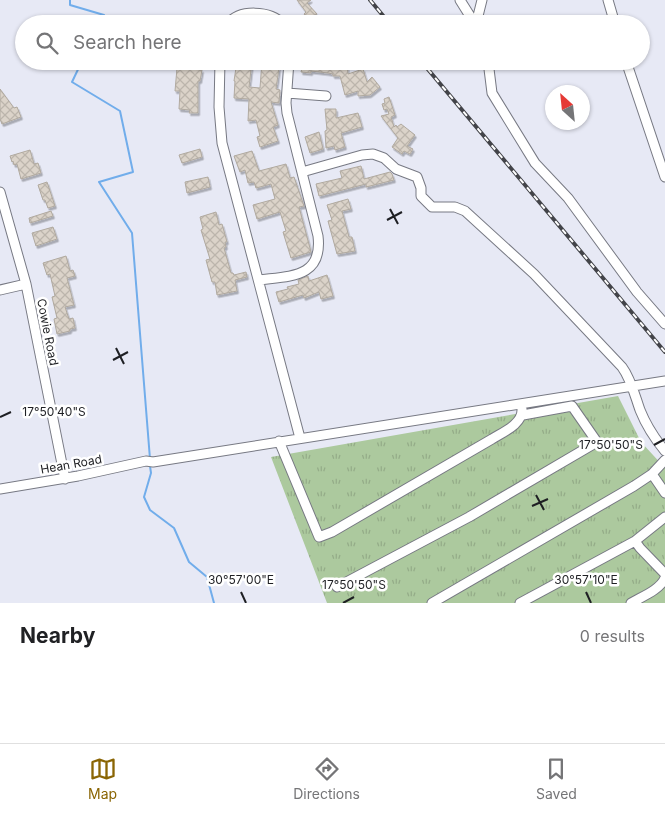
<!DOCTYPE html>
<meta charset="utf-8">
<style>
body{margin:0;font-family:Inter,sans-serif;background:#f6f6f6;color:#202124}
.compass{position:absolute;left:545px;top:85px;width:45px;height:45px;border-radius:50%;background:#fff;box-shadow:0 1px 4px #0004;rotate:333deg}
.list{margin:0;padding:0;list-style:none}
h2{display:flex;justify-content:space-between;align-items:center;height:65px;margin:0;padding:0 20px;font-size:21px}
h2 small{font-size:16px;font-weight:400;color:#757577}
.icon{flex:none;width:28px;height:28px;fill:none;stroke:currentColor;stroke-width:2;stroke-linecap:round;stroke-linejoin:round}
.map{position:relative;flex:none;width:665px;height:603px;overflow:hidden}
.search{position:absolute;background:#fff;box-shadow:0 1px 4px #0004;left:15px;right:15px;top:15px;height:55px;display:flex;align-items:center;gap:12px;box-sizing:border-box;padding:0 18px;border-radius:28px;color:#757577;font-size:19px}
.sheet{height:140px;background:#fff}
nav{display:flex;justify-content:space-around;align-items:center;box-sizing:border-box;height:70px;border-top:1px solid #e0e0e0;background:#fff;font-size:14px;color:#757577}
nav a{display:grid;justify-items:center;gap:2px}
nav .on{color:#8a6504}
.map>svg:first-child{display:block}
.grass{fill:url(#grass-tufts)}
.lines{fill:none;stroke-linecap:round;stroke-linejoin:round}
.stream{stroke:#71adeb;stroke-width:2}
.building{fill:url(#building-cross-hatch);stroke:#b0a99f;filter:url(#shadow)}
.minor-casing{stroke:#777983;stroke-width:11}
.minor{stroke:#fff;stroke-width:9}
.rail-casing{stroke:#434449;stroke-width:4}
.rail{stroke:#fff;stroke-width:2;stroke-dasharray:5.5;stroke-linecap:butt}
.ticks{fill:none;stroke:#1e1f23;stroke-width:2}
.labels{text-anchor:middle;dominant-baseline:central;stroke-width:5;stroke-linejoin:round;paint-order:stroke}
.street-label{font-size:12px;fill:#1e1f23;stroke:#fff}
.ticks-label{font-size:12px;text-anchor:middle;fill:#1e1f23;stroke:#fff;stroke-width:5;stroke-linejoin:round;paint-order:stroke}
</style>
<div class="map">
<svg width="665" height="603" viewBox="0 0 665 603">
<defs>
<pattern id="grass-tufts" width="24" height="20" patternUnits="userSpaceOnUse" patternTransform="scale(1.25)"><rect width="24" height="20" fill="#acc99e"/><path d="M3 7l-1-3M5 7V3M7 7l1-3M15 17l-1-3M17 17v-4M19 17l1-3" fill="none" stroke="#94ac88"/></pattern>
<pattern id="building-cross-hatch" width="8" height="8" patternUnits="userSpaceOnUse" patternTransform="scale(1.25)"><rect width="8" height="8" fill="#dbd3c9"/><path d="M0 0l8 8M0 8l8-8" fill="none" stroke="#bcb5ac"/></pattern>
<filter id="shadow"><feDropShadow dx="1.5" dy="2.5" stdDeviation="0" flood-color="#0004"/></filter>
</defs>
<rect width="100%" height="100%" fill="#e7e9f5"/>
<path class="grass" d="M618,396l23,46 24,26v135h-338l-56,-146z"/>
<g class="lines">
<path class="stream" d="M70,0v5l34,10 -4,9
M82,61l-10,21 48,29 13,61 -34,10 33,51 18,226
M150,466l1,7 -7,24 6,13 24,18 15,34 18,15 7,26"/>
</g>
<path class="building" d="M297,0h14l-4,3 10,11 -6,4 -1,-2 -3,2 -3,-4 2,-2z
M237,61h15l-3,26 11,1 2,-27h18l-4,28 4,1 -1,13 -8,-1 7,23 -5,2 5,14 -18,6 -3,-10 3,-1 -4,-16 -8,1 1,-22 -15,-1 1,-17h-1z
M304,61h18l-1,3 26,-1 1,11 15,-5 4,13 5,-5 8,10 -10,8 -12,1v-5l-13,4 -5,-19h-7v-2l-5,-1 -17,-2v2l-10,-1z
M177,68l25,2 -2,11h-2v32h-9l1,-3 -11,-1 1,-18h-5z
M0,89l14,19 3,-1 4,10 -19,7 -2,-5z
M389,97l6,18 -4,2 3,10 2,-2 1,2 4,-3 14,11 -8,11 6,3 -3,5 -6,-3 -2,3 -10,-7 6,-9 -17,-22 8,-2 -2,-5 -3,1 -2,-6 3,-1 -1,-4z
M325,109h11v9l22,-5 4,14 -21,6 4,14 -10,3 -1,-4 -8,2 -1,-17 2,-1z
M319,132l4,17 -13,4 -5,-16z
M200,149l2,8 -20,6 -3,-8z
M30,150l4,14 4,-1 3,10 -20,6 -4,-15 -3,1 -1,-4 -1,1 -2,-6z
M252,151l7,20 27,-7 4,14 4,-1 10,29 -5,1 12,45 -20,6 -8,-26 3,-1 -6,-19 -23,7 -4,-14 22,-6 -4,-15 -15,4 -2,-6 -6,1 -3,-13 -5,2 -6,-16z
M361,166l3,13 26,-7 2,2 2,6 -28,7v-3l-47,12 -3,-12 26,-6 -2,-7z
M208,177l2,10 -23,6 -2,-11z
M47,182l8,24 -7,2 -3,-8h-2l-5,-15z
M348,199l3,10 -9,2 7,26h3l3,14 -18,3 -9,-33 4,-1 -5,-15z
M51,211l2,5 -23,7 -1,-5z
M216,212l3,13 3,-1 5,18h-2l1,5 -2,1 7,25h2l1,2 12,-3 1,5 -12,3 2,11 -20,4 -2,-13h-3l-6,-22 4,-1 -9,-29 2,-1 -3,-12z
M53,227l4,12 -21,7 -4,-13z
M66,256l4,15 3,-1 2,6 -8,2 7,27 -9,2 4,12 4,-1 2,10 -5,1v2l-13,3 -3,-15 3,-1 -5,-21 3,-1 -5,-22 -3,1 -4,-12z
M327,275l6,21 -12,3 -2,-7 -15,6 -1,-3 -24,7 -3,-10 12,-3 -1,-2 12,-3 -1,-4 10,-4 1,5z"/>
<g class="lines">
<defs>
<path id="minor" d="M460,0l15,24
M608,0l7,24
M228,24c11,-15 42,-14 55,0
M476,24l6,-24
M220,61l-1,46 3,36 78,295
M488,61l4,32 43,70 33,35 69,94 28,32
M626,61l39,116
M287,93l39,3
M302,172l60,-17 11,-1 11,4 12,11 21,8 4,11v8l11,11h23l10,4 69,63 88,93c9,12 13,29 18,43 6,15 15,29 25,41
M0,192l26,92 39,195
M259,280c31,-4 64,-2 59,-44l-31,-123 -1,-10 3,-42
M0,290l26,-6
M279,441l40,96 13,-5 160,-93c11,-7 31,-15 30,-30
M652,474l13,19
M0,489l78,-13 68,-15 7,1 512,-81
M635,541l5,7 25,26
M337,587l132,-70 128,-75 -25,-36 -49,9
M432,603l202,-117 18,-12 13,-14
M520,603l115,-62 30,-24
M631,603c10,-6 29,-13 34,-25"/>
</defs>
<use href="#minor" class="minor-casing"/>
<use href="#minor" class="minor"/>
<defs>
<path id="rail" d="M370,0l20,24
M421,61l244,291"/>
</defs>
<use href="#rail" class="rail-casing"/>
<use href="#rail" class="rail"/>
</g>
<path class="ticks" d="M390,209l8,15M387,220l15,-8M116,348l8,16M113,360l15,-8M0,417l11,-5M654,445l11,-6M536,495l8,15M532,506l16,-7M241,592l5,11M586,592l5,11M343,603l11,-6"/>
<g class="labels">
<g class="street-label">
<text transform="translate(48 332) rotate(79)">Cowie Road</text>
<text transform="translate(71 464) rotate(-10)">Hean Road</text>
</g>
</g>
<g class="ticks-label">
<text x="54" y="416">17°50'40"S</text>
<text x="611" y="449">17°50'50"S</text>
<text x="241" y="584">30°57'00"E</text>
<text x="586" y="584">30°57'10"E</text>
<text x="354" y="589">17°50'50"S</text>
</g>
</svg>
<svg class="compass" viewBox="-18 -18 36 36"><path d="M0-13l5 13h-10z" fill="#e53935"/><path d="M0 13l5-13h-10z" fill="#757577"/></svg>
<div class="search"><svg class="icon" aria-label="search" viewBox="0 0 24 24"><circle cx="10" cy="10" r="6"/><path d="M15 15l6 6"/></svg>Search here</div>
</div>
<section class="sheet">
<h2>Nearby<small>0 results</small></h2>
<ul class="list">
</ul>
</section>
<nav>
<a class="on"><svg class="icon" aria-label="map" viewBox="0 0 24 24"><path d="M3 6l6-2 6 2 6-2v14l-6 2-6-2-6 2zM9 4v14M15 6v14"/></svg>Map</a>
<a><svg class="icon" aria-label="directions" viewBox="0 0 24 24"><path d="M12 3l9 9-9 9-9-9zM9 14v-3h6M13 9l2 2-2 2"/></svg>Directions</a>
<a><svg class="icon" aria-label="saved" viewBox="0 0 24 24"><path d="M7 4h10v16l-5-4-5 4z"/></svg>Saved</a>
</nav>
